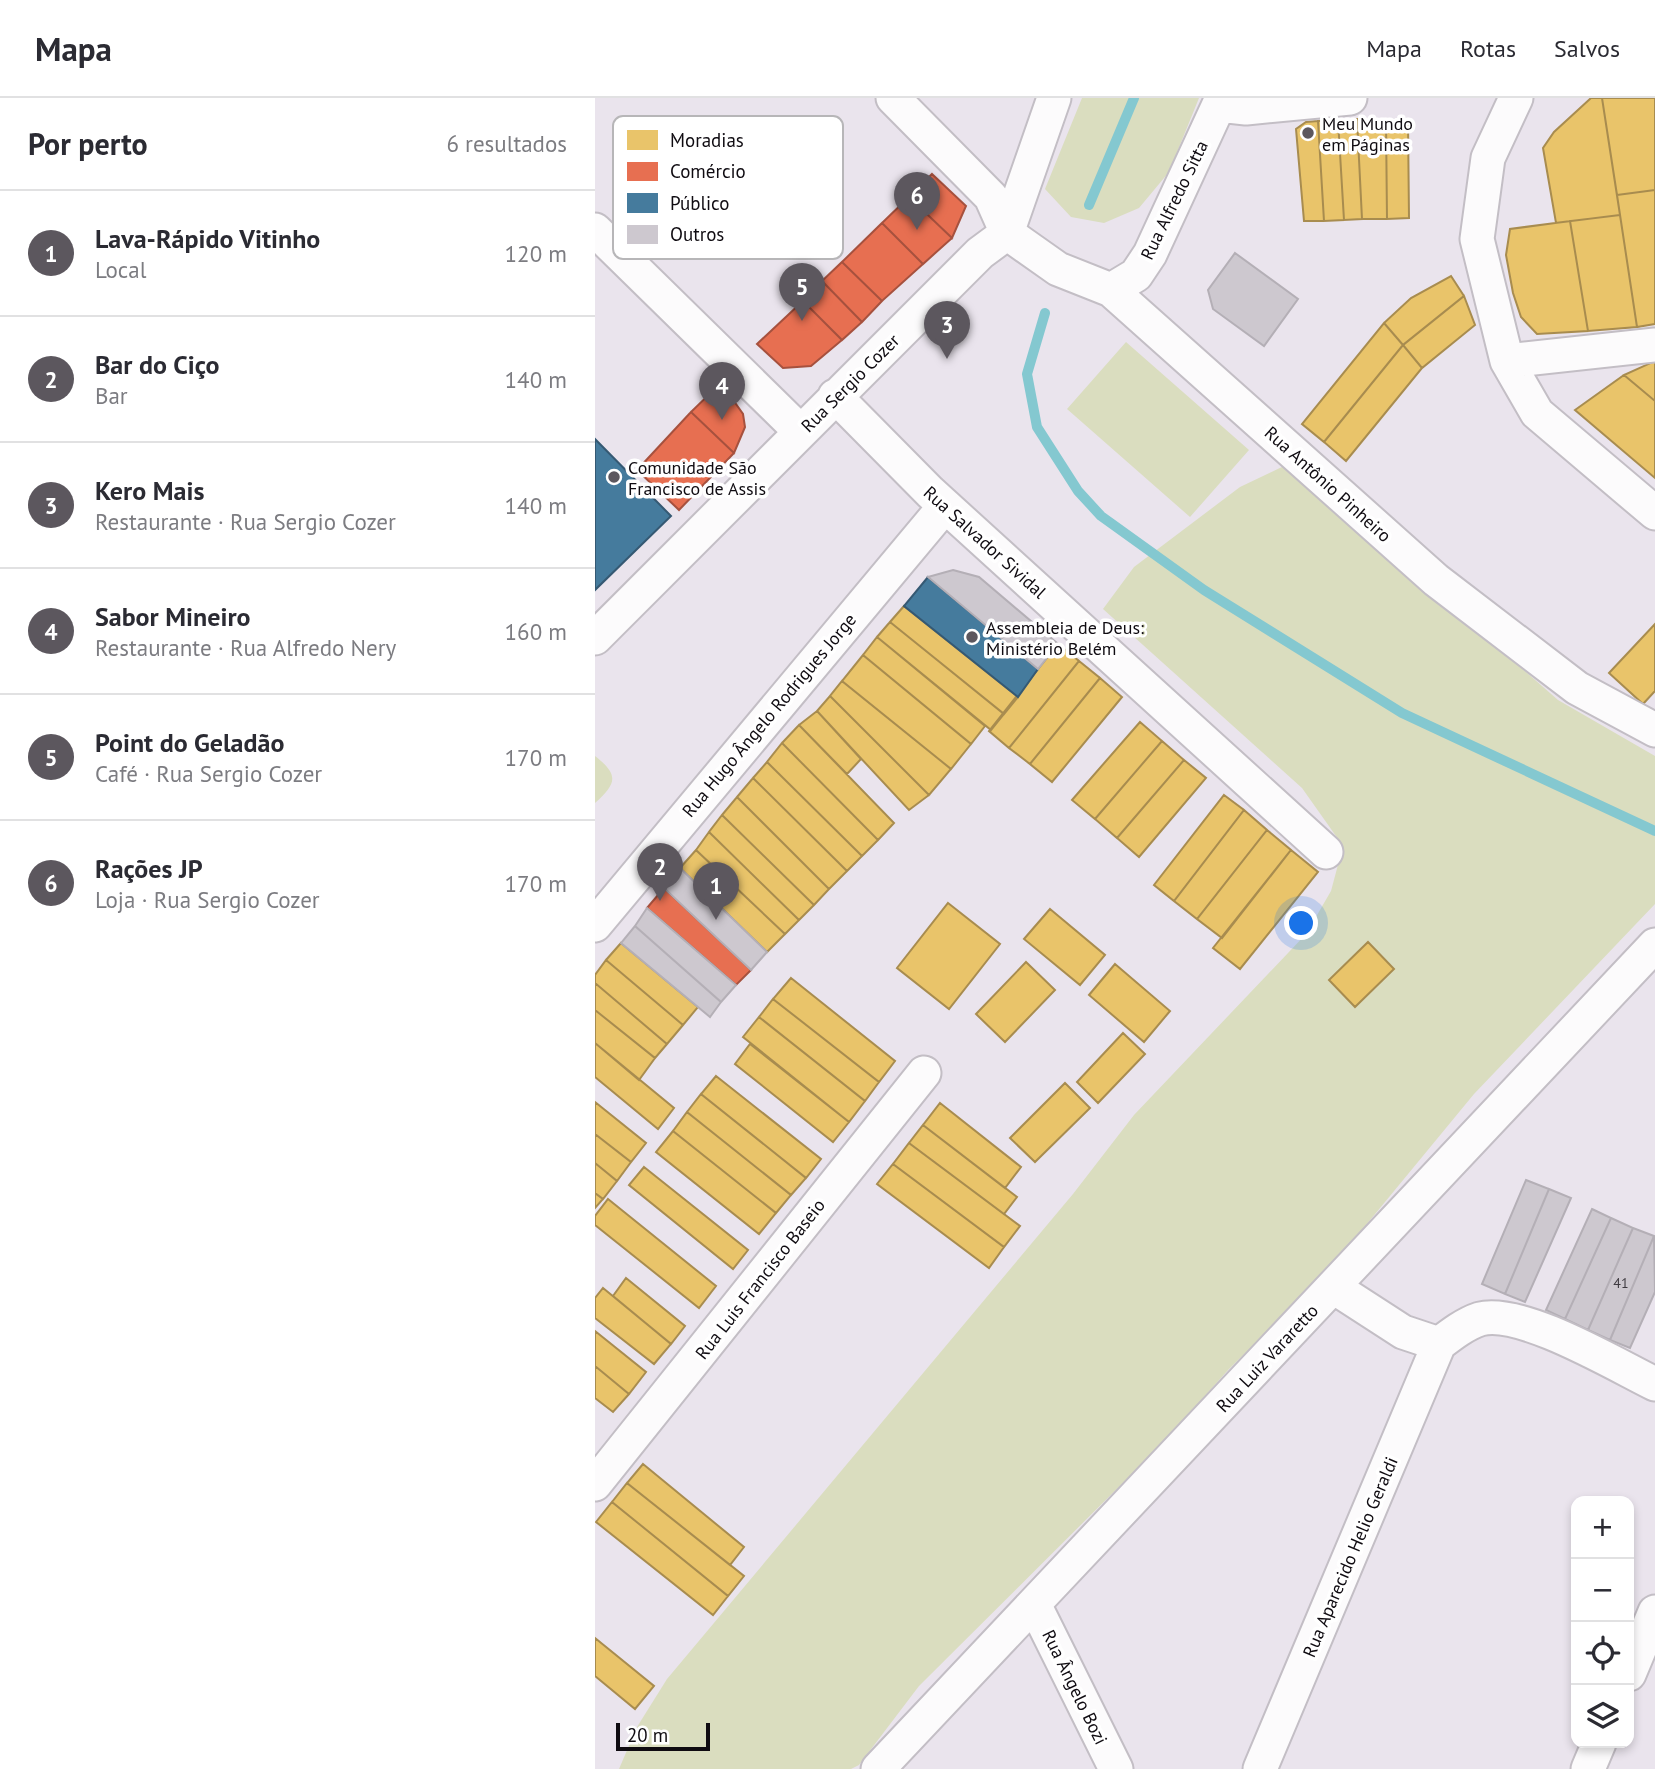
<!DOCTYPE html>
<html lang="pt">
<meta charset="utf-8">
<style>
body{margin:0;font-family:"PT Sans",sans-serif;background:#f7f7f7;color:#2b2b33}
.controls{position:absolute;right:21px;bottom:21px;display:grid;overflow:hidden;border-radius:14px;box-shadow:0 4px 10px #0003}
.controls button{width:63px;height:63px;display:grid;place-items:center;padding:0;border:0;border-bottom:2px solid #e1e1e2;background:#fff;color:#2b2b33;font:35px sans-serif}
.scale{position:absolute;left:21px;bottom:18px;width:94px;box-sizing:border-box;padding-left:7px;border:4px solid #0f0b11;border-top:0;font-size:19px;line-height:24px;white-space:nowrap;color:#0f0b11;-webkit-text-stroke:5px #fff;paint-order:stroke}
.you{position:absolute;left:707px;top:826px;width:24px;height:24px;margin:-18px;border:5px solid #fff;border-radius:50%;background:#1a73e8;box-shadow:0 0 0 10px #1a73e833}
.badge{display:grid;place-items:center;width:46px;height:46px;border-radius:50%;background:#5c575e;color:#fff;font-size:23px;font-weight:700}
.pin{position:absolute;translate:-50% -58px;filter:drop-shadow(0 2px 4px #0008)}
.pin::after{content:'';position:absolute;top:37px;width:24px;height:21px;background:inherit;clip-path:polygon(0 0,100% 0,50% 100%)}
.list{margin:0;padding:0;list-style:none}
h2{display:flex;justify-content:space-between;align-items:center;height:91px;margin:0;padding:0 28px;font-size:30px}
h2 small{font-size:23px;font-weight:400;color:#7c7c81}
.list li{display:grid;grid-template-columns:46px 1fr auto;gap:21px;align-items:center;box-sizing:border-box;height:126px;padding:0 28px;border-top:2px solid #e1e1e2}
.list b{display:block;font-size:26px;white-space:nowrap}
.list p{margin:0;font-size:23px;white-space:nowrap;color:#7c7c81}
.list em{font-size:23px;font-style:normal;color:#7c7c81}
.icon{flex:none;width:38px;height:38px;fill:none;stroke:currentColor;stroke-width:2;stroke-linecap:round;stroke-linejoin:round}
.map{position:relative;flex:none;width:1060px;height:1671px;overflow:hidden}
header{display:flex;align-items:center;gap:42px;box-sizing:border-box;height:98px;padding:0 35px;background:#fff;border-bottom:2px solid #e1e1e2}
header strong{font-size:33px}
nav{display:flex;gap:38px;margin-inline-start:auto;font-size:24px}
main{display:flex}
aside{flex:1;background:#fff}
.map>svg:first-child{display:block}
.green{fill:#daddbf}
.homes{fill:#e9c46a;stroke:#a88c4f;stroke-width:2}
.shops{fill:#e76f51;stroke:#a6513e;stroke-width:2}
.public{fill:#457b9d;stroke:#355973;stroke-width:2}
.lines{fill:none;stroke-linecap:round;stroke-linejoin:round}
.stream{stroke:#84c8d0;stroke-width:10}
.building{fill:#cdc8cf;stroke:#b4afb6;stroke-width:2}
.minor-casing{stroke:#c3bec5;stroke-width:37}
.minor{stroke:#fcfbfc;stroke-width:33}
.poi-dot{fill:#5c575e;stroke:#fff;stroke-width:2.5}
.labels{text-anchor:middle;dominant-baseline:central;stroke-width:7;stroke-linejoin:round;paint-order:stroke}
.number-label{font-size:14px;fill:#3e3a40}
.poi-label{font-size:18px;fill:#0f0b11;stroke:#fff;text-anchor:start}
.street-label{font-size:18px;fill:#0f0b11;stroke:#fff}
.key{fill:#fff;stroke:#b7b6b8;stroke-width:2}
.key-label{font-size:19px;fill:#0f0b11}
</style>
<header>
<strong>Mapa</strong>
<nav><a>Mapa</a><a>Rotas</a><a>Salvos</a></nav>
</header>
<main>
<aside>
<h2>Por perto<small>6 resultados</small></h2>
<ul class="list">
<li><span class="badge">1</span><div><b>Lava-Rápido Vitinho</b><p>Local</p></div><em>120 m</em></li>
<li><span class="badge">2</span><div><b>Bar do Ciço</b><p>Bar</p></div><em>140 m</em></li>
<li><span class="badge">3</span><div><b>Kero Mais</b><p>Restaurante · Rua Sergio Cozer</p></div><em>140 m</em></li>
<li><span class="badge">4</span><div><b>Sabor Mineiro</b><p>Restaurante · Rua Alfredo Nery</p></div><em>160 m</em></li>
<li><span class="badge">5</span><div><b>Point do Geladão</b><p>Café · Rua Sergio Cozer</p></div><em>170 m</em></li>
<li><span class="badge">6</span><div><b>Rações JP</b><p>Loja · Rua Sergio Cozer</p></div><em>170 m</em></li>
</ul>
</aside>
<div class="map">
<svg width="1060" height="1671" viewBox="0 0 1060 1671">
<rect width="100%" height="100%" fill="#eae4ed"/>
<path class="green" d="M487,0h117l-30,74 -30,36 -35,15 -33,-6 -26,-28z
M531,244l123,108 -59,67 -123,-108z
M693,366l270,236 97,56v148l-181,190 -150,182 -95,93 -66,74 -244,243 -60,79 -8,4h-232l18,-42 30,-48 406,-485 61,-79 172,-181 25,-43 12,-45 -41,-58 -199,-179 31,-42 106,-80z
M0,658c24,19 22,27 0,47z"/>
<path class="homes" d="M996,0h11l18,117 -64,8 -13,-75 11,-16z
M1007,0h53v92l-38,5z
M762,21l5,100 -18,1 -6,-100z
M762,21l29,2 1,98h-25z
M743,22l6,100 -20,1 -6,-100z
M723,23l6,100h-20l-8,-92 10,-7z
M791,23h22l1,97 -22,1z
M1060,92v134l-18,3 -20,-132z
M1025,117l17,112 -49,4 -18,-110z
M975,123l18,110 -51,3 -16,-17 -8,-24 -7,-38 4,-26z
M856,178l13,20 -61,49 -19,-22 27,-25z
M869,198l11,29 -53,43 -19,-23z
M789,225l19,22 -79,97 -22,-18z
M808,247l19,23 -76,93 -22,-19z
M1060,263v40l-31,-26z
M1029,277l31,26v77l-80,-68z
M309,508l114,91 -14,17 -114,-92z
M295,524l114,92 -13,16 -114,-93z
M1060,526v67l-12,13 -34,-31z
M282,539l108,89 -14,18 -108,-89z
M463,546l21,17 -70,87 -20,-17z
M268,557l108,89 -20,25 -109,-88z
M484,563l21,17 -70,86 -21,-16z
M505,580l22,19 -70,85 -22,-18z
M247,583l109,88 -22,26 -99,-99z
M235,598l99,99 -20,15 -92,-99z
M222,613l44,48 -14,15 -48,-49z
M545,624l22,19 -67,78 -23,-19z
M204,627l95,98 -16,17 -96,-97z
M567,643l22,19 -67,78 -22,-19z
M187,645l96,97 -16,16 -95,-94z
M589,662l22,18 -67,79 -22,-19z
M172,664l95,94 -15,15 -94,-93z
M158,680l94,93 -18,18 -92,-92z
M629,697l20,15 -70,91 -20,-16z
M142,699l92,92 -15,16 -92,-90z
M649,712l23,20 -70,89 -23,-18z
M127,717l92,90 -15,15 -90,-88z
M672,732l24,20 -69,88 -25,-19z
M114,734l90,88 -14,14 -89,-84z
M101,752l89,84 -18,18 -87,-84z
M696,752l27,22 -78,97 -27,-21z
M353,805l52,41 -51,65 -52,-41z
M455,811l55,46 -25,30 -56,-46z
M773,844l26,27 -39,38 -26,-27z
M26,845l77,64 -15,18 -77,-65z
M11,862l77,65 -16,19 -72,-61v-8z
M431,864l29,28 -50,52 -29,-28z
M520,866l55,47 -26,31 -55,-47z
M196,880l104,83 -16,21 -106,-83z
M0,885l72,61 -12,14 -60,-48z
M178,901l106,83 -14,19 -106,-84z
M0,912l60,48 -16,22 -44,-37z
M164,919l106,84 -16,21 -106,-85z
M528,935l22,21 -47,49 -21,-21z
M0,945l79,65 -16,21 -63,-52z
M155,946l99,78 -16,20 -98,-78z
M121,978l105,83 -15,19 -105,-84z
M470,985l25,25 -55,54 -25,-24z
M106,996l105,84 -15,17 -104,-83z
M0,1004l51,41 -15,19 -36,-28z
M345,1005l81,64 -16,21 -82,-63z
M92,1014l104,83 -15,18 -103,-82z
M328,1027l94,72 -13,17 -95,-71z
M78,1033l103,82 -17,21 -103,-82z
M0,1036l36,28 -14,19 -22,-18z
M314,1045l111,83 -16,21 -111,-83z
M0,1065l22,18 -14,18 -8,-6z
M298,1066l111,83 -15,21 -112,-84z
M49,1069l104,83 -15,19 -104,-84z
M0,1095l8,6 -8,9z
M13,1101l108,87 -17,22 -104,-83v-9z
M31,1180l59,48 -14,18 -58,-48z
M8,1190l68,56 -17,20 -59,-46v-20z
M0,1233l51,41 -17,22 -34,-28z
M0,1268l34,28 -16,18 -18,-14z
M48,1366l101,83 -14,18 -103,-82z
M32,1385l117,93 -16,20 -116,-94z
M17,1404l116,94 -15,19 -117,-93z
M0,1540l59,48 -19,23 -40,-33z"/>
<path class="shops" d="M337,76l34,32 -14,32 -43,-41z
M314,99l43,41 -29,26 -41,-41z
M287,125l41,41 -41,37 -40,-39z
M247,164l40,39 -20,21 -40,-41z
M227,183l40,41 -20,18 -39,-39z
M208,203l39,39 -31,26 -28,2 -26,-24z
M126,285l22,31 2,13 -11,26 -43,-41z
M96,314l43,41 -55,57 -42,-40z
M69,790l87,82 -15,15 -89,-77z"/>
<path class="public" d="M0,341l76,77 -76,74z
M333,479l110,92 -20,28 -114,-91z"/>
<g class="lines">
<path class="stream" d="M494,107l45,-107
M450,215l-18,61 10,53 41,64 23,25 103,74 198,123 253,118"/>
</g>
<path class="building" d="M640,155l63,46 -34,47 -51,-37 -5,-19z
M358,472l26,7 79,67 -20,25 -110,-92z
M85,770l87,84 -16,18 -87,-82z
M52,810l89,77 -15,17 -86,-76z
M40,828l86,76 -11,15 -89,-74z
M931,1082l23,9 -44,105 -23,-10z
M954,1091l22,9 -46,104 -20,-8z
M997,1111l19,9 -46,101 -19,-9z
M1016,1120l22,10 -45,102 -23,-11z
M1038,1130l21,8 -44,104 -22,-10z
M1059,1138l1,56 -25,56 -20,-8z"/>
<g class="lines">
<defs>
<path id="minor" d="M298,0l98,99 16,36 51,36 53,21 325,290 141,108 78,42
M921,0l-28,60 -11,81 30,122 30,52 118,100
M624,7l27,3 104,-10
M0,132l206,202
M516,192l25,-15 14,-21 72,-156
M912,263l148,-16
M240,298l95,96 396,360
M0,540l385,-385 27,-20 47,-135
M0,827l350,-419
M740,1190l68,44 36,12c13,-10 26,-20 41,-25 41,-11 136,46 175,65
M0,1386l329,-411
M439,1506l82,165
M1034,1576l26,-62
M283,1671l777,-824
M665,1671l179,-425
M993,1671l11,-26"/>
</defs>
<use href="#minor" class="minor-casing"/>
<use href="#minor" class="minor"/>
</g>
<g class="poi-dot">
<circle cx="713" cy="35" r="7"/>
<circle cx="19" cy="379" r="7"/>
<circle cx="377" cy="539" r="7"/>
</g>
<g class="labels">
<g class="number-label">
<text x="1026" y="1185">41</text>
</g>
<g class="poi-label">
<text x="727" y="25">Meu Mundo<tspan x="727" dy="21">em Páginas</tspan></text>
<text x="33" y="369">Comunidade São<tspan x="33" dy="21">Francisco de Assis</tspan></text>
<text x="391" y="529">Assembleia de Deus:<tspan x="391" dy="21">Ministério Belém</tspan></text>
</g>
<g class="street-label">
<text transform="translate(579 102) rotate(-64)">Rua Alfredo Sitta</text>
<text transform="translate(255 285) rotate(-45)">Rua Sergio Cozer</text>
<text transform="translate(733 386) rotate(42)">Rua Antônio Pinheiro</text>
<text transform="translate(390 444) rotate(42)">Rua Salvador Sividal</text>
<text transform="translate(174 617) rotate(-50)">Rua Hugo Ângelo Rodrigues Jorge</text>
<text transform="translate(165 1181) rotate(-52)">Rua Luis Francisco Baseio</text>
<text transform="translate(672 1260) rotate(-47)">Rua Luiz Vararetto</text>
<text transform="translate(755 1459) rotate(-67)">Rua Aparecido Helio Geraldi</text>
<text transform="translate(480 1589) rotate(64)">Rua Ângelo Bozi</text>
</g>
</g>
<rect x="18" y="18" width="230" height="143" rx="10" class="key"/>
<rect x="32" y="32" width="31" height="20" fill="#e9c46a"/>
<rect x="32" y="64" width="31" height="19" fill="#e76f51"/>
<rect x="32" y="95" width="31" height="20" fill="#457b9d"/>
<rect x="32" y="127" width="31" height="19" fill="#cdc8cf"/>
<g class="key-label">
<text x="75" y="49">Moradias</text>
<text x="75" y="80">Comércio</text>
<text x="75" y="112">Público</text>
<text x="75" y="143">Outros</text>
</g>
</svg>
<div class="controls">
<button>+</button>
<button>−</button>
<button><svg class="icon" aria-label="locate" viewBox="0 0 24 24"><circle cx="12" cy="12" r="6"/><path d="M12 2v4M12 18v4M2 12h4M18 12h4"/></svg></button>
<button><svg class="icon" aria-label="layers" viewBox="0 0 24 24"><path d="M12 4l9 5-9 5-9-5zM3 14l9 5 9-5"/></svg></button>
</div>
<div class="scale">20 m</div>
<div class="you"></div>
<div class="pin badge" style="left:121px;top:822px">1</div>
<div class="pin badge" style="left:65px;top:803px">2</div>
<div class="pin badge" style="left:352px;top:261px">3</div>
<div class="pin badge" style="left:127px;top:322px">4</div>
<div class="pin badge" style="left:207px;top:223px">5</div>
<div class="pin badge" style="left:322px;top:132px">6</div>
</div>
</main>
